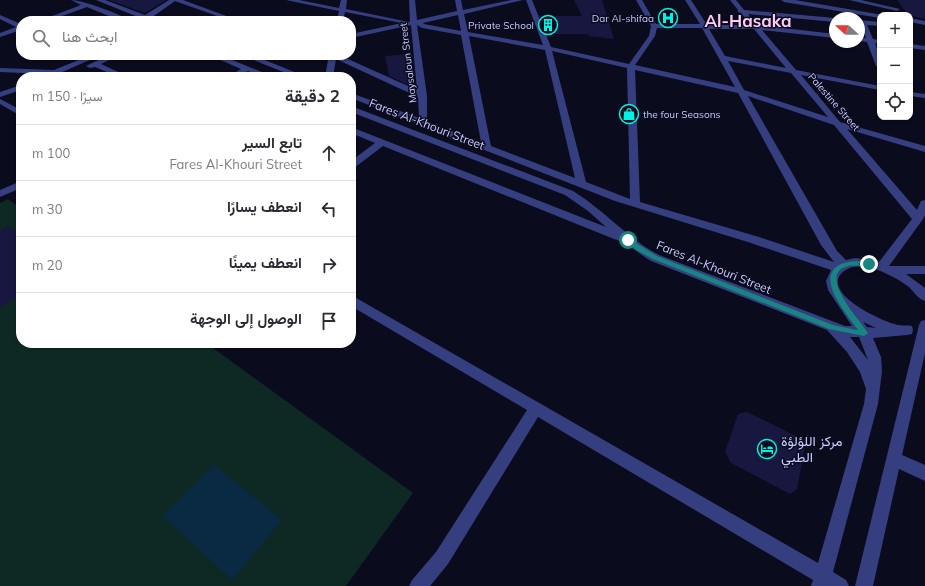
<!DOCTYPE html>
<html lang="ar">
<meta charset="utf-8">
<style>
body{margin:0;font-family:Mulish,Vazirmatn,sans-serif;background:#f2f2f3;color:#2b2b33;direction:rtl}
.controls{position:absolute;right:12px;top:12px;display:grid;overflow:hidden;border-radius:8px;box-shadow:0 1px 3px #0004}
.controls button{width:36px;height:36px;display:grid;place-items:center;padding:0;border:0;border-bottom:1px solid #e1e1e2;background:#fff;color:#2b2b33;font:20px sans-serif}
.compass{position:absolute;left:829px;top:12px;width:36px;height:36px;border-radius:50%;background:#fff;box-shadow:0 1px 3px #0004;rotate:291deg}
.stop{position:absolute;width:12px;height:12px;margin:-9px;border:3px solid #188583;border-radius:50%;background:#fff}
.stop.end{background:#188583;border-color:#fff;box-shadow:0 1px 4px #0008}
.list{margin:0;padding:0;list-style:none}
h2{display:flex;justify-content:space-between;align-items:center;height:52px;margin:0;padding:0 16px;font-size:17px}
h2 small{font-size:13px;font-weight:400;color:#7c7c81}
.list li{display:grid;grid-template-columns:26px 1fr auto;gap:12px;align-items:center;box-sizing:border-box;height:56px;padding:0 16px;border-top:1px solid #e1e1e2}
.list b{display:block;font-size:15px;white-space:nowrap}
.list p{margin:0;font-size:13px;white-space:nowrap;color:#7c7c81}
.list em{font-size:13px;font-style:normal;color:#7c7c81}
.icon{flex:none;width:22px;height:22px;fill:none;stroke:currentColor;stroke-width:2;stroke-linecap:round;stroke-linejoin:round}
.map{position:relative;flex:none;width:925px;height:586px;overflow:hidden;direction:ltr}
.search{position:absolute;background:#fff;box-shadow:0 1px 3px #0004;left:16px;top:16px;width:340px;height:44px;display:flex;align-items:center;gap:10px;box-sizing:border-box;padding:0 14px;border-radius:16px;color:#7c7c81;font-size:15px}
.panel{position:absolute;background:#fff;box-shadow:0 1px 3px #0004;left:16px;top:72px;width:340px;height:276px;border-radius:16px;direction:rtl}
.map>svg:first-child{display:block}
.green{fill:#0e2823}
.water{fill:#0a2943}
.building{fill:#181740}
.lines{fill:none;stroke-linecap:round;stroke-linejoin:round}
.minor{fill:#353e7f;fill-rule:evenodd}
.route{fill:#188583}
.labels{text-anchor:middle;dominant-baseline:central;stroke-width:3;stroke-linejoin:round;paint-order:stroke}
.far-poi-label{font-size:10px;fill:#c8cbff;stroke:#0b0b1e;text-anchor:end}
.far-street-label{font-size:10px;fill:#c8cbff;stroke:#0b0b1e}
.street-label{font-size:12px;fill:#c8cbff;stroke:#0b0b1e}
.near-poi-label{font-size:14px;fill:#c8cbff;stroke:#0b0b1e;text-anchor:start}
.far-town-label{font-size:17px;font-weight:bold;fill:#ffcaf4;stroke:#0b0b1e}
</style>
<div class="map">
<svg width="925" height="586" viewBox="0 0 925 586">
<rect width="100%" height="100%" fill="#0b0b1e"/>
<path class="green" d="M8,199l13,10v134h185l207,150 -67,93h-346v-383z"/>
<path class="water" d="M214,465l68,55 -50,60 -69,-64z"/>
<path class="building" d="M109,0h57l-21,13z
M574,0h28l12,39 -26,-3 1,-2h-41l-8,-18h42z
M897,0h28v19l-17,-4z
M412,54l3,34 -26,-12 -4,-20z
M9,226l12,9v60l-21,13v-77z
M747,412l53,26 5,8 -8,43 -7,5 -59,-31 -6,-11 13,-38z"/>
<g class="lines">
<path class="minor" d="M71,0c11,0 50,14 59,21h-9l-34,-14 -39,14h-9l42,-16z
M96,0h9l40,15 24,-15h14l57,21h-9l-56,-20 -24,17 6,3h-9z
M286,0h13l40,8 2,-8h6l-1,9 63,13 1,-1 -1,-21h6l2,20 40,-9 -2,-11h6l2,10 48,-10h12l-59,14 4,18 75,13 -17,-45h6l19,47 78,17 20,-28 2,-10 -15,-26h6l14,24h44l-15,-24h6l16,25h44l-10,-12 -3,-1v-2l-8,-10h6l8,10 91,8v4l-87,-8 10,11 77,9v4l-73,-8 34,40 84,16v4l-79,-15 39,47 85,24v6l-78,-23 70,81 4,-9 4,-1v15l-2,4 -34,47h36v8h-19l19,14v13c-7,-2 -11,-9 -16,-14 -11,-8 -25,-16 -39,-19 -9,-2 -18,-3 -26,3 -27,21 41,52 55,54 5,1 8,0 13,1l1,4 -1,4 -5,1 -34,3 8,19 1,14 -4,33 -45,168 13,8 3,6h-38l2,-6 -275,-163 -90,147 -18,22h-21l3,-6 24,-28 91,-142 -176,-104v-11l467,268 46,-159 2,-15 -6,-17 -13,-20 -20,-22 -176,-69c-12,-7 -24,-19 -37,-22l-231,-93 -29,22 -3,1v-8l24,-18 -24,-10v-6l255,100 -18,-16 -23,-16 -214,-83v-6l222,85c31,19 54,47 86,64l186,71h7l-24,-36 -2,-9 5,-11 -80,-27 -136,-42 -264,-103v-5l68,25 -1,-21 -82,-38 -3,18h-8l4,-22h10l78,35 -6,-65 -60,13v-4l51,-11 -57,-11 -2,9h-6l2,-10zM458,15l3,16 -37,-7 -1,-1zM417,25l5,3 39,7 20,107 -54,-20v-26zM657,28h45l33,59 -100,-22 20,-29zM709,29h45l32,39 -61,-12zM469,36l76,14 30,128 -84,-32zM552,51l75,17 3,131 -44,-17zM728,61l63,12 37,44 -84,-27zM635,70l103,23 83,152 13,17 -75,-25 -119,-35zM748,96l86,29 78,94 -33,43 -23,-4 -10,2 -9,-9zM863,322l13,6 -9,-1zM850,337h9l9,23z
M781,0h14l88,15h-3v3l-96,-16z
M849,0h12l39,9 -3,2z
M0,15l21,9v6l-21,7v-4l16,-6 -16,-8z
M910,18l15,3v4l-15,-3z
M859,20l21,2v4l-13,-1 6,14 7,1v4l-5,-1 5,14v11l-4,-2 -9,-24 -8,-1v-4l7,1 -6,-14h-1z
M910,44l15,2v4l-15,-2z
M91,55h10l-50,22h-11l5,-3 -45,-2v-4l54,2z
M109,55h10l-18,9 28,13h-10l-24,-10 -5,1 -4,-2z
M209,55h11l54,22h-11l-15,-6 -11,6h-10l14,-8z
M241,55h11l55,22h-11z
M21,85v5l-21,7v-5z
M910,92l15,2v4l-15,-2z
M0,99l21,11v6l-21,-12z
M21,181v7l-21,9v-7z
M925,320v33l-23,102 23,10v16l-26,-12 -26,117h-18l64,-261 2,-4z"/>
</g>
<path class="route" d="M628,238l29,18 176,69 23,5h2c-10,-15 -45,-53 -17,-66 8,-3 21,-4 31,-2v2c-5,5 -16,0 -24,2 -32,8 12,54 20,67l-4,3 -35,-7 -176,-70 -17,-9 -10,-9v-2z"/>
<defs>
<symbol id="hospital-ring" viewBox="-11 -11 22 22"><circle r="9.5" fill="#0b0b1e" stroke="#00f3e4" stroke-width="1.5"/><path d="M-5-5h3v3.5h4V-5h3V5h-3V1.5h-4V5h-3Z" fill="#00f3e4"/></symbol>
<symbol id="building-ring" viewBox="-11 -11 22 22"><circle r="9.5" fill="#0b0b1e" stroke="#00f3e4" stroke-width="1.5"/><path d="M-4-6H4V6H1V3H-1V6H-4ZM-2.5-4.3h1.7v1.8h-1.7ZM.8-4.3h1.7v1.8H.8ZM-2.5-1h1.7V.8h-1.7ZM.8-1h1.7V.8H.8Z" fill="#00f3e4"/></symbol>
<symbol id="shop-ring" viewBox="-11 -11 22 22"><circle r="9.5" fill="#0b0b1e" stroke="#00f3e4" stroke-width="1.5"/><path d="M-5-2.5h2.3a2.7 3.5 0 0 1 5.4 0H5L5.5 6h-11ZM-1.5-2.5h3a1.5 2.3 0 0 0-3 0Z" fill="#00f3e4"/></symbol>
<symbol id="hotel-ring" viewBox="-11 -11 22 22"><circle r="9.5" fill="#0b0b1e" stroke="#00f3e4" stroke-width="1.5"/><path d="M-6-4.5h1.5V1H6V5H4.5V3h-9V5H-6ZM-4 0a1.8 1.8 0 1 1 3.6 0ZM.5 0V-2.5h3Q6-2.5 6 0Z" fill="#00f3e4"/></symbol>
</defs>
<g fill-rule="evenodd">
<use href="#hospital-ring" x="657" y="7" width="22" height="22"/>
<use href="#building-ring" x="537" y="14" width="22" height="22"/>
<use href="#shop-ring" x="618" y="103" width="22" height="22"/>
<use href="#hotel-ring" x="756" y="438" width="22" height="22"/>
</g>
<g class="labels">
<g class="far-poi-label">
<text x="654" y="18">Dar Al-shifaa</text>
<text x="534" y="25">Private School</text>
<text x="643" y="114" text-anchor="start">the four Seasons</text>
</g>
<g class="far-street-label">
<text transform="translate(408 63) rotate(-97)">Maysaloun Street</text>
<text transform="translate(834 102) rotate(49)">Palestine Street</text>
</g>
<g class="street-label">
<text transform="translate(427 124) rotate(21)">Fares Al-Khouri Street</text>
<text transform="translate(714 267) rotate(22)">Fares Al-Khouri Street</text>
</g>
<g class="near-poi-label">
<text x="781" y="441">مركز اللؤلؤة<tspan x="781" dy="16">الطبي</tspan></text>
</g>
<g class="far-town-label">
<text x="748" y="20">Al-Hasaka</text>
</g>
</g>
</svg>
<div class="controls">
<button>+</button>
<button>−</button>
<button><svg class="icon" aria-label="locate" viewBox="0 0 24 24"><circle cx="12" cy="12" r="6"/><path d="M12 2v4M12 18v4M2 12h4M18 12h4"/></svg></button>
</div>
<svg class="compass" viewBox="-18 -18 36 36"><path d="M0-13l5 13h-10z" fill="#e53935"/><path d="M0 13l5-13h-10z" fill="#7c7c81"/></svg>
<div class="stop" style="left:628px;top:240px"></div>
<div class="stop end" style="left:869px;top:264px"></div>
<div class="search"><svg class="icon" aria-label="search" viewBox="0 0 24 24"><circle cx="10" cy="10" r="6"/><path d="M15 15l6 6"/></svg>ابحث هنا</div>
<section class="panel">
<h2>2 دقيقة<small>سيرًا · 150 m</small></h2>
<ul class="list">
<li><svg class="icon" aria-label="ahead" viewBox="0 0 24 24"><path d="M12 20V5M6 11l6-6 6 6"/></svg><div><b>تابع السير</b><p>Fares Al-Khouri Street</p></div><em>100 m</em></li>
<li><svg class="icon" aria-label="left" viewBox="0 0 24 24"><path d="M17 20v-9H6M10 6l-5 5 5 5"/></svg><div><b>انعطف يسارًا</b></div><em>30 m</em></li>
<li><svg class="icon" aria-label="right" viewBox="0 0 24 24"><path d="M7 20v-9h11M14 6l5 5-5 5"/></svg><div><b>انعطف يمينًا</b></div><em>20 m</em></li>
<li><svg class="icon" aria-label="arrive" viewBox="0 0 24 24"><path d="M6 21V4h12l-3 4 3 4H6"/></svg><div><b>الوصول إلى الوجهة</b></div></li>
</ul>
</section>
</div>
